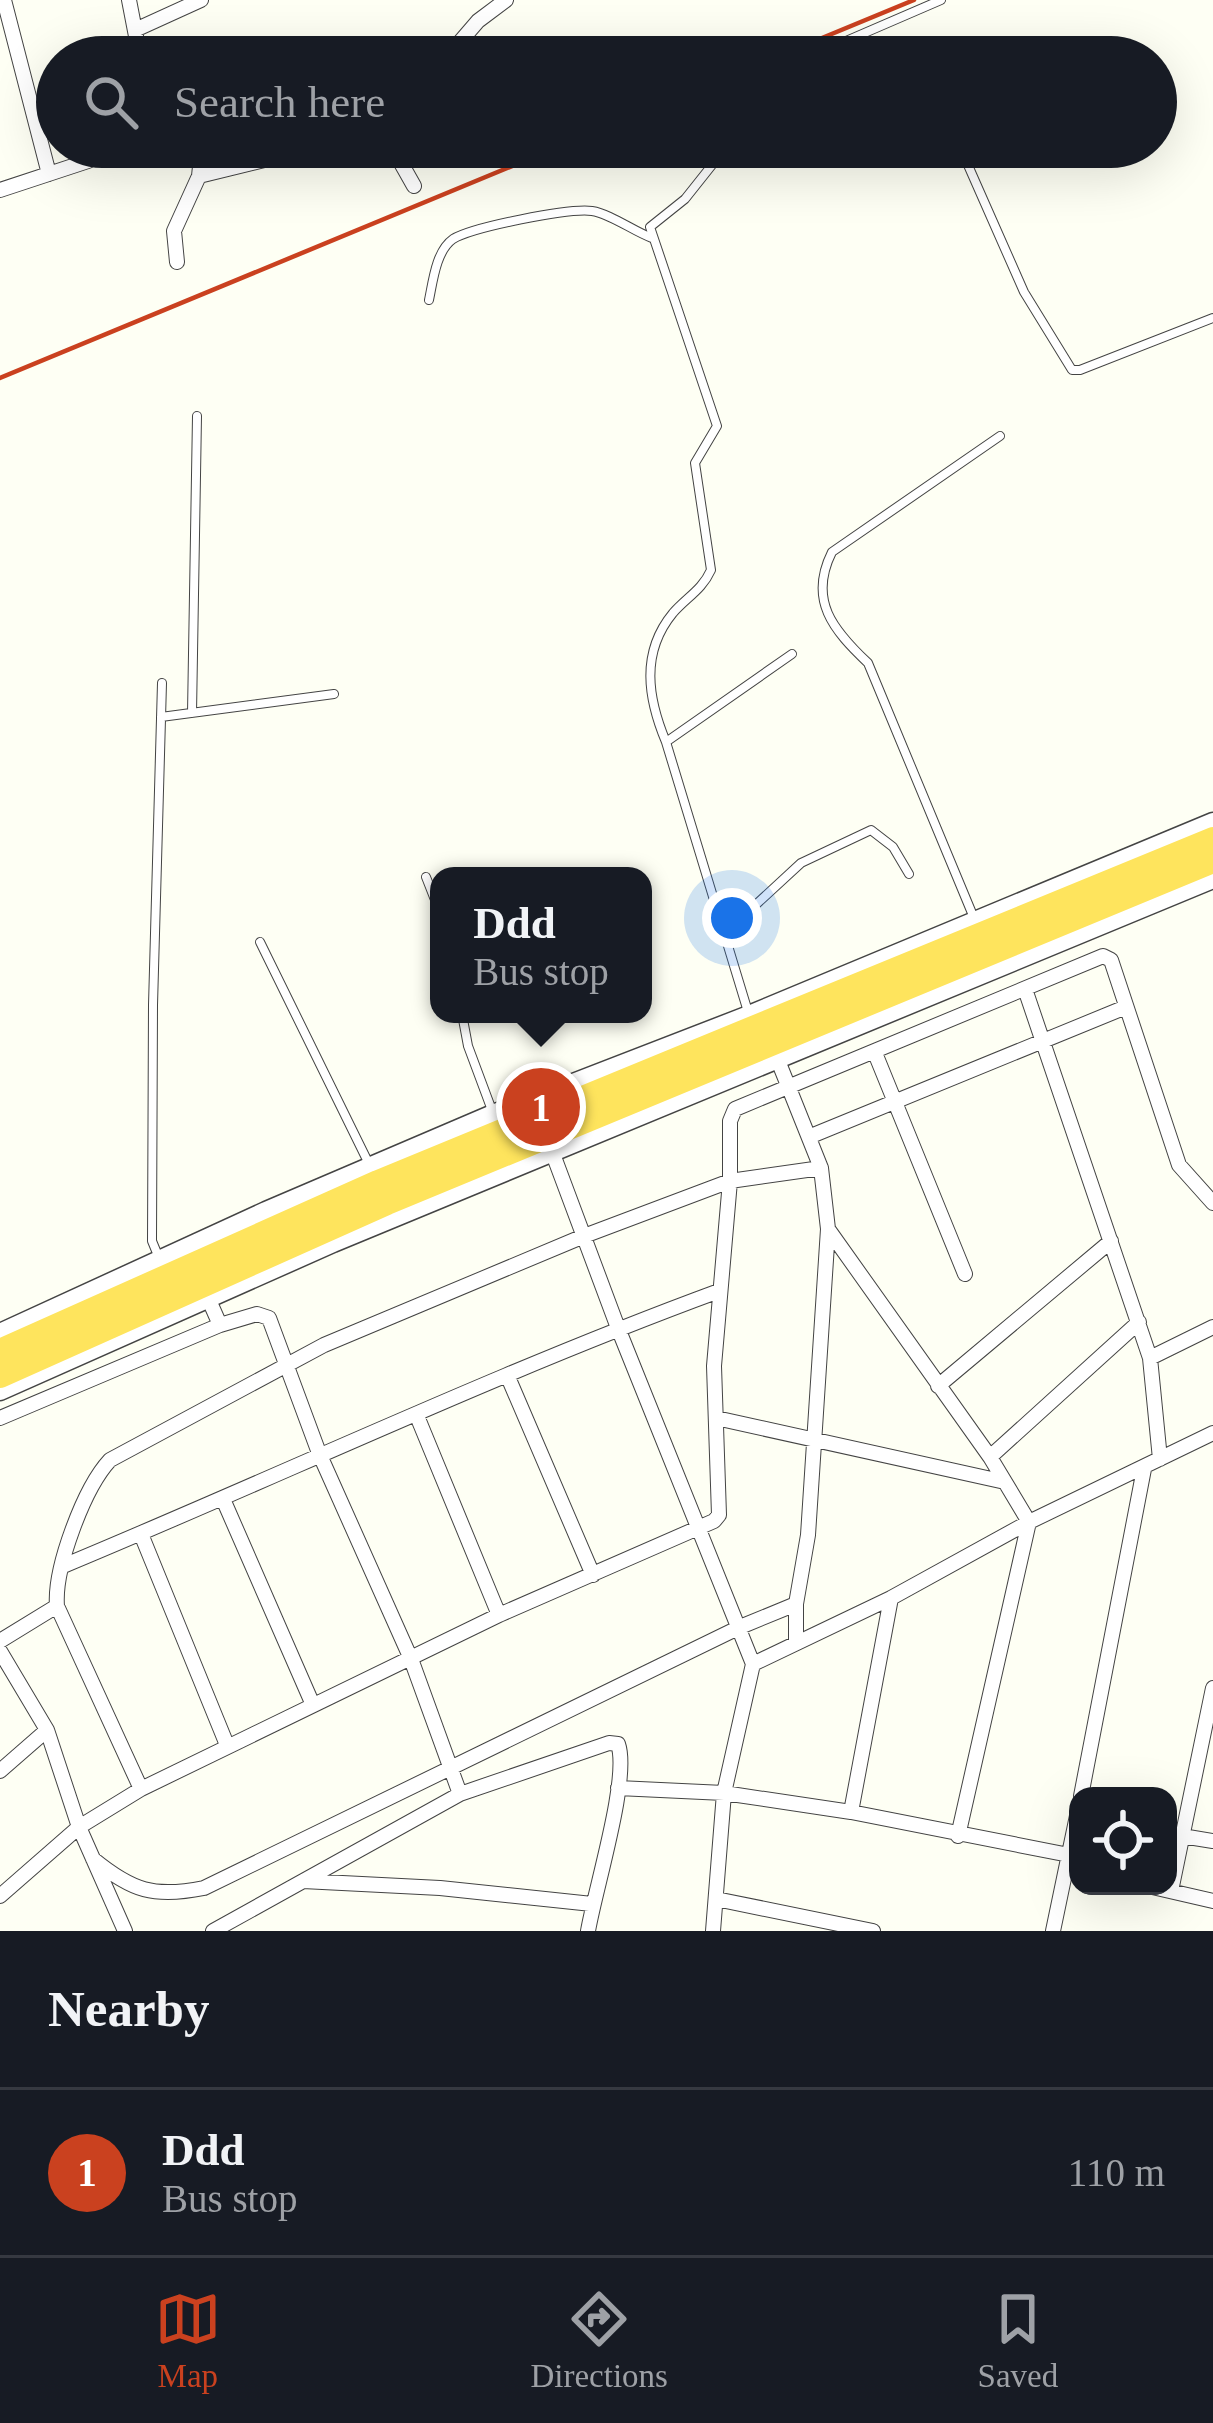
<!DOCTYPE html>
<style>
body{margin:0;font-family:Georgia,serif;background:#20242c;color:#f1f3f6}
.controls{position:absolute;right:36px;bottom:36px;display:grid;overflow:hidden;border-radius:24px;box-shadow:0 12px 48px #0002}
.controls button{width:108px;height:108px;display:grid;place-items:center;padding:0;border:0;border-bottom:3px solid #363941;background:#171b24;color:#f1f3f6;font:60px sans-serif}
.you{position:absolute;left:732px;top:918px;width:42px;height:42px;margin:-30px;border:9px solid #fff;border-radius:50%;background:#1a73e8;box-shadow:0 0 0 18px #1a73e833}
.badge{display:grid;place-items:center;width:78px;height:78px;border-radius:50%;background:#ca411f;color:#fff;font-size:39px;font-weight:700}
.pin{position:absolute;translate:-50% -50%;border:6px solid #fff;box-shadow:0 3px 12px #0006}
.popup{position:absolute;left:430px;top:867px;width:222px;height:156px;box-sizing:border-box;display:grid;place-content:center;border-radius:24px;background:#171b24;filter:drop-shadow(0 3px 9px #0005);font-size:39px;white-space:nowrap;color:#9ea1a6}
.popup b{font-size:45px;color:#f1f3f6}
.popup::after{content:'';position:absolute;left:50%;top:100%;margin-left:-24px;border:24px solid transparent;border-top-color:#171b24}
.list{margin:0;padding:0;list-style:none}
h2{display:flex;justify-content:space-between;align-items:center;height:156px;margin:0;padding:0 48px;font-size:51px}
h2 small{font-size:39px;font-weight:400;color:#9ea1a6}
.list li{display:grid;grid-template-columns:78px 1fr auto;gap:36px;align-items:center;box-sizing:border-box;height:168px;padding:0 48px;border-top:3px solid #363941}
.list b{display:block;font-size:45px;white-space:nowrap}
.list p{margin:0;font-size:39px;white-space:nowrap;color:#9ea1a6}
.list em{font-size:39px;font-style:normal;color:#9ea1a6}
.icon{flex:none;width:66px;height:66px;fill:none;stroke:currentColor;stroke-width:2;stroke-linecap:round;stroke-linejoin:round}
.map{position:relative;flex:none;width:1213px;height:1931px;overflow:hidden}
.search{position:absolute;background:#171b24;box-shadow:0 12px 48px #0002;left:36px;right:36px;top:36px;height:132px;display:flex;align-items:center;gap:30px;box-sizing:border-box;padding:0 42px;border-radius:66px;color:#9ea1a6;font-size:45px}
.sheet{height:324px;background:#171b24}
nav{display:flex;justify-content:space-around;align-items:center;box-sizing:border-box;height:168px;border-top:3px solid #363941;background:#171b24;font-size:33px;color:#9ea1a6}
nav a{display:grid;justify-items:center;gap:6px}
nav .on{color:#ca411f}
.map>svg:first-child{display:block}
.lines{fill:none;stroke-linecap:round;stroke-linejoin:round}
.service-casing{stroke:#444;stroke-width:10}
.minor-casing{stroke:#444;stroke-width:16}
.tertiary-casing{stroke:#444;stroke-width:21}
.trunk-casing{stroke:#222;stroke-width:27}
.service{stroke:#fff;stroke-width:8}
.minor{stroke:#fff;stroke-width:14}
.tertiary{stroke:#fff;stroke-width:18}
.trunk{stroke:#fee45d;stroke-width:24}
.rail{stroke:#ca411f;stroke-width:4.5}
</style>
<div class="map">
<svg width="1213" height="1931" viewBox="0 0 1213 1931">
<rect width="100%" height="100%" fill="#fefff4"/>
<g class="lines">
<defs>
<path id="service" d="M809,57l132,-57
M739,147l-23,13 -31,39 -35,28 67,199 -22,37 16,107c-9,20 -24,27 -38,43 -33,40 -25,86 -7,129l83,273
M960,147l64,145 48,78h8l133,-52
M429,300c4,-19 7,-49 24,-61 20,-12 115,-31 139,-28 19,3 41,20 60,27
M192,713l5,-297
M161,717l173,-23
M666,742l126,-88
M426,877l13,33
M974,918l-106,-255c-35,-33 -60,-63 -36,-111l168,-116
M724,934l77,-71 70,-33 22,17 16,27
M260,942l110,224
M462,1014l6,32 25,67
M159,1258l-7,-17 1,-236 9,-322"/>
<path id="minor" d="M4,0l45,174
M129,0l11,57
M135,30l66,-30
M447,57l31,-36 28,-21
M392,147l22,39
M199,176l118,-29
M0,190l88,-29 26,-14
M177,262l-3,-31 25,-55 3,-29
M1025,989l125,369 10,101
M775,1053l46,115 7,61 -20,306 -12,69v38
M875,1053l90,221
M811,1136l315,-129
M550,1146l68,182 135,336 -29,129 -11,138
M828,1229l162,228 39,65 -71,314
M209,1300l11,25 37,-11 12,4 50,135 92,206 49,135
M1150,1358l63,-31
M508,1377l85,198
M938,1386l173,-145
M417,1416l82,199
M0,1418l220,-93
M716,1418l289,64
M990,1457l149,-135
M223,1499l90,206
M141,1534l86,211
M63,1566c219,-91 433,-193 656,-275
M0,1641l57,-35
M0,1651l47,79 32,97 46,104
M753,1664l138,-66 138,-76 184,-89
M0,1771l47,-41
M618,1788l106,5 127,19 218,43
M141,1789l-84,-183c-3,-38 27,-118 53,-146l214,-115 260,-109 146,-55 91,-13
M1081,1796l63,-327
M851,1812l40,-214
M1182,1836l31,5
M93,1859c39,32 61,39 111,29l536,-261 56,-23
M303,1881l137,7 152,16
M1148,1886l65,15
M1171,1891l42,-203
M0,1896l79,-69 62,-38 358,-174 215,-94 5,-6 -5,-149 16,-185v-60l5,-12 368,-153 8,4 68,205 34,38
M716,1899l157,32
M213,1931l247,-137 149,-51 9,1c12,34 -23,145 -30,187
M1053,1931l25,-120"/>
<path id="tertiary" d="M0,1333l266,-122 227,-97 256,-99 464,-193
M0,1391l333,-148 880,-364"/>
<path id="trunk" d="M0,1351l378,-169 835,-343
M0,1376l387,-173 826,-342"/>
</defs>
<use href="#service" class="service-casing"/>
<use href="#minor" class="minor-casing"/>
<use href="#tertiary" class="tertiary-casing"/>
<use href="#trunk" class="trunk-casing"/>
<use href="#service" class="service"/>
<use href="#minor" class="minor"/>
<use href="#tertiary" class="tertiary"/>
<use href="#trunk" class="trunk"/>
<path class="rail" d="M776,57l138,-57
M0,378l558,-231"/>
</g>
</svg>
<div class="controls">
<button><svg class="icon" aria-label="locate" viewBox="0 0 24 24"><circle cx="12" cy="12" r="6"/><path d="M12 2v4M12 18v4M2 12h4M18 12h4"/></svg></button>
</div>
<div class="you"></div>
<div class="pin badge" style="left:541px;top:1107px">1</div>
<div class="popup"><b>Ddd</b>Bus stop</div>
<div class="search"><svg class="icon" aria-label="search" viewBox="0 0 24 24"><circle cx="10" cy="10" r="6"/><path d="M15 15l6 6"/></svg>Search here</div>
</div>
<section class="sheet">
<h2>Nearby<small></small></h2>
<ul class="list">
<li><span class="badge">1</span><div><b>Ddd</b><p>Bus stop</p></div><em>110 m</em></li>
</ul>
</section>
<nav>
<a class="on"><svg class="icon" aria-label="map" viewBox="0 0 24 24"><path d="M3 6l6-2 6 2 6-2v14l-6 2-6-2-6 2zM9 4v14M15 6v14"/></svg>Map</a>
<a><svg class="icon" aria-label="directions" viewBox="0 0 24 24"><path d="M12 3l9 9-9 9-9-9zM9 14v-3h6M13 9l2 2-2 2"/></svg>Directions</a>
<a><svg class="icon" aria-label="saved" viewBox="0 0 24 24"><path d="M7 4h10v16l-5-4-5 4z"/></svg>Saved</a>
</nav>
